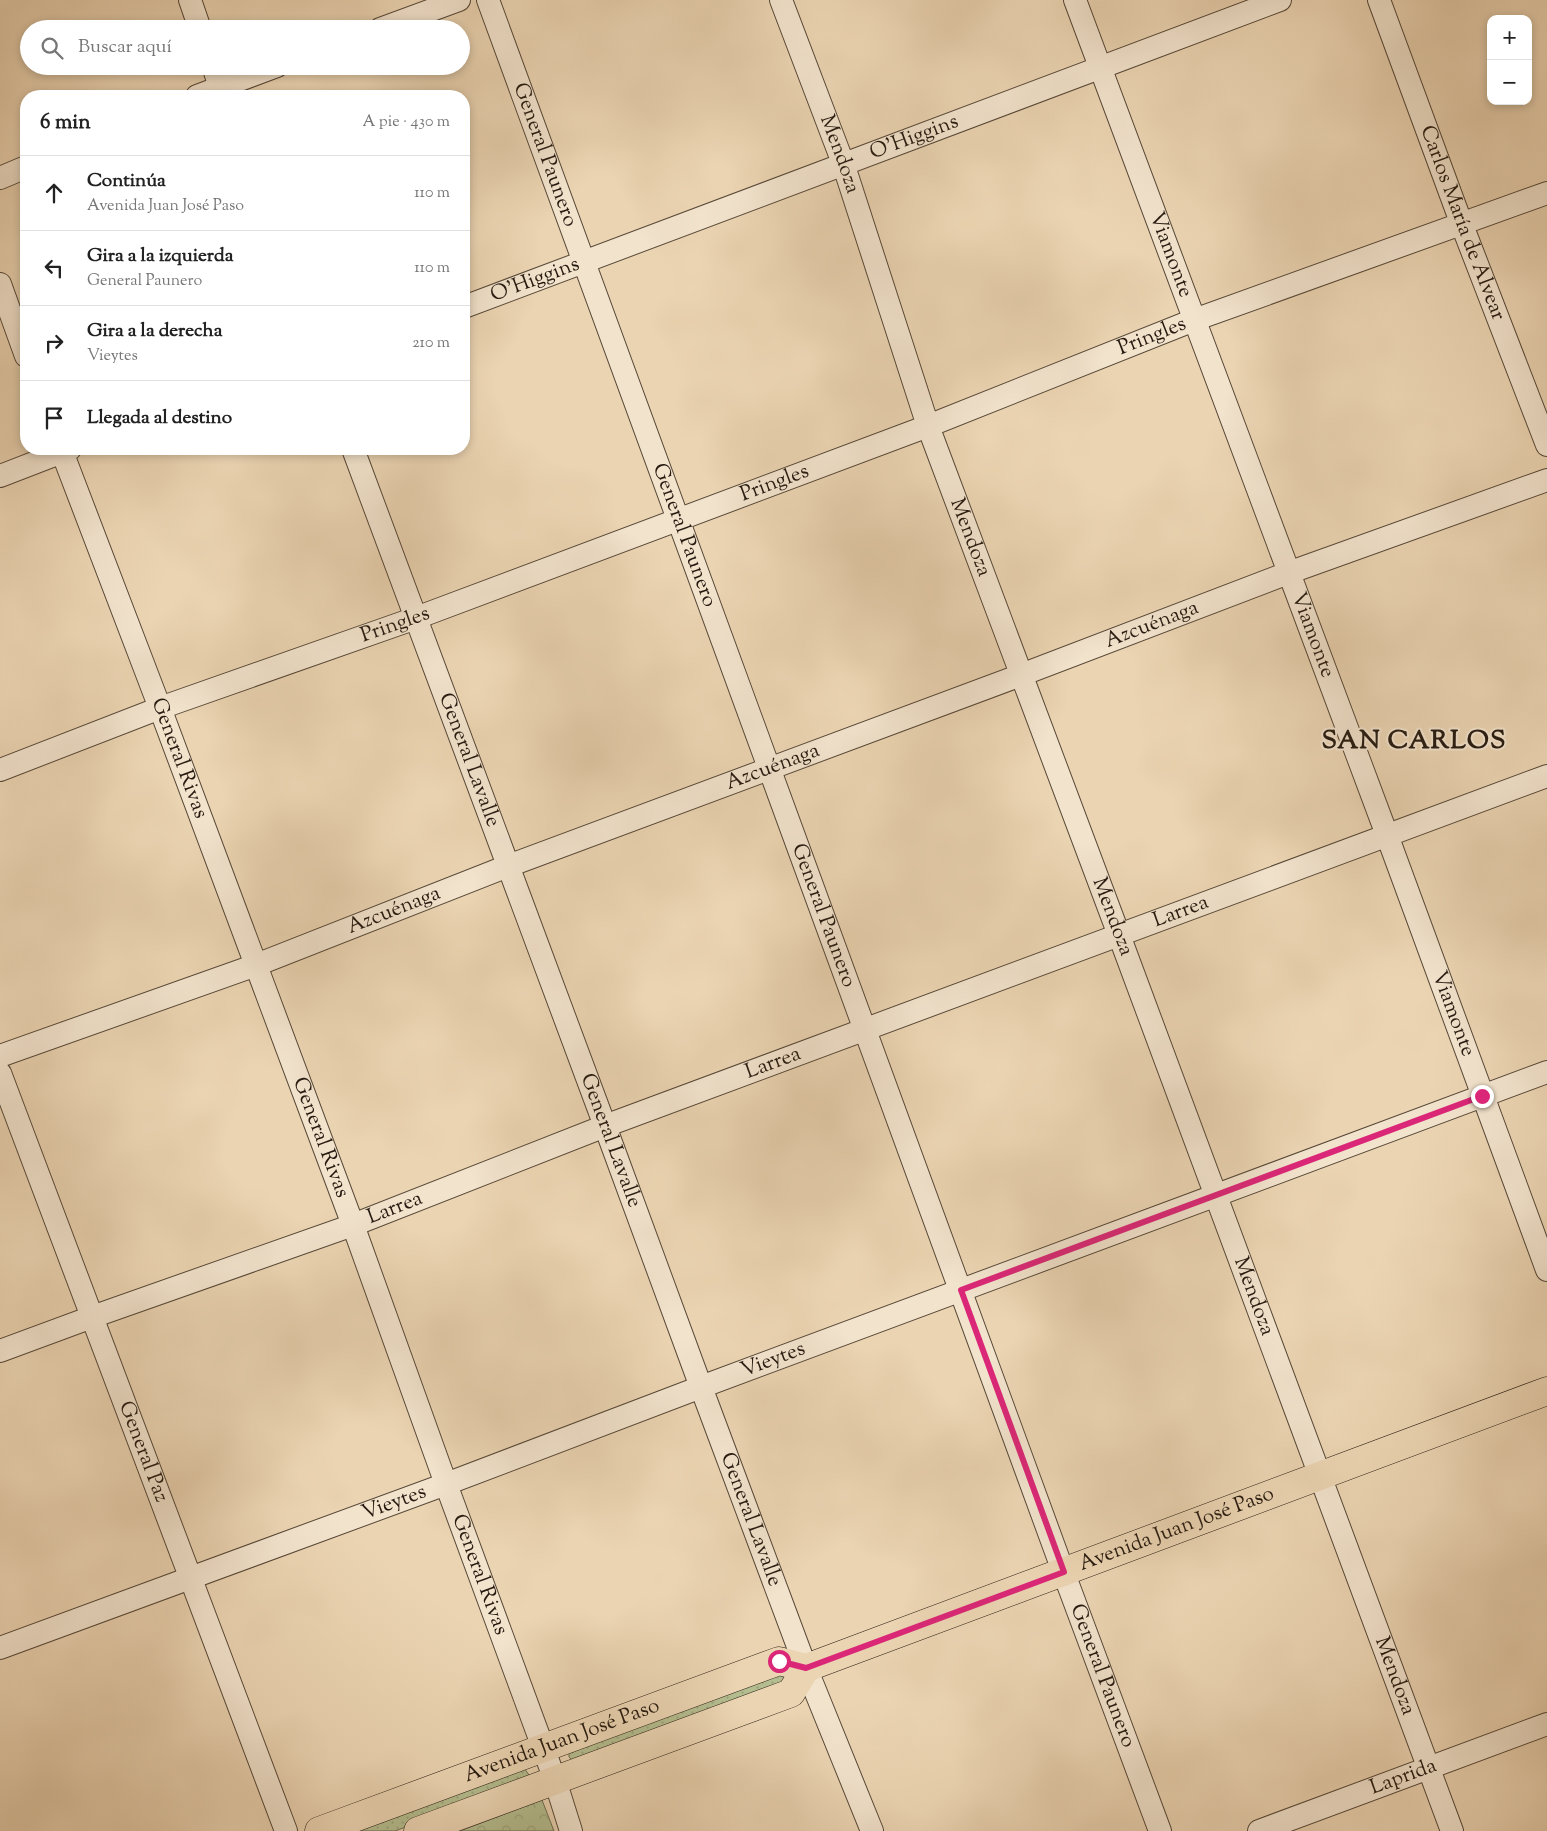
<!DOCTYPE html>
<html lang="es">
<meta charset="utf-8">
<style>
body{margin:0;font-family:"Sorts Mill Goudy",serif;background:#f6f6f6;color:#222}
.controls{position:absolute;right:15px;top:15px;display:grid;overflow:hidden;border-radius:10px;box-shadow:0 2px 8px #0003}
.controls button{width:45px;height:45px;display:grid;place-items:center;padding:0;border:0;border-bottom:1px solid #e0e0e0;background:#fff;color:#222;font:25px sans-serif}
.stop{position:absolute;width:15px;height:15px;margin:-11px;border:4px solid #db2777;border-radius:50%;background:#fff}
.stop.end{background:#db2777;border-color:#fff;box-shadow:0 1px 5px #0008}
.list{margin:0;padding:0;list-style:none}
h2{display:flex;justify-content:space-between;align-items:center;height:65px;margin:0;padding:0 20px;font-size:21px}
h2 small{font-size:16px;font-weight:400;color:#767676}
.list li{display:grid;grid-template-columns:32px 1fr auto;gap:15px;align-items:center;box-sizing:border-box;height:75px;padding:0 20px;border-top:1px solid #e0e0e0}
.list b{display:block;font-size:19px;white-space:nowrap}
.list p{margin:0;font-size:16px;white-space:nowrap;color:#767676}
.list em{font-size:16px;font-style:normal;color:#767676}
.icon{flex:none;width:28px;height:28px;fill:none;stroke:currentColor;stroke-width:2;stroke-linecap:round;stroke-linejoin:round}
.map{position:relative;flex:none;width:1547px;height:1831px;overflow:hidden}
.search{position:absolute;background:#fff;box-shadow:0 2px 8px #0003;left:20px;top:20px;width:450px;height:55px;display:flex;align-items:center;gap:12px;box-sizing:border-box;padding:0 18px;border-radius:28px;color:#767676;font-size:19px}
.panel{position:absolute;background:#fff;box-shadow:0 2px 8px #0003;left:20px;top:90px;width:450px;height:365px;border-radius:20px}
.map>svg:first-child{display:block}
.grass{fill:url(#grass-dots);stroke:#6d6c50}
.park{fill:url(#park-crowns);stroke:#6d6c50}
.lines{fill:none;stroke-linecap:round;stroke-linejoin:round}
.minor-casing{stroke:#574838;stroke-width:24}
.major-casing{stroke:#261a10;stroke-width:29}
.minor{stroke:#f2e3cd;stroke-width:22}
.major{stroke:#ebd4b2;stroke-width:28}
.route{stroke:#db2777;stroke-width:6}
.labels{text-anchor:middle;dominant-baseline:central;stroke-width:4;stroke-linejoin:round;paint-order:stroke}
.street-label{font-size:21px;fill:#261a10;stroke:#f2e3cd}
.district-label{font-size:26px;font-weight:bold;letter-spacing:1px;fill:#261a10;stroke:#f2e3cd}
</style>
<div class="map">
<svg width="1547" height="1831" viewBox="0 0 1547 1831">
<defs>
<pattern id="grass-dots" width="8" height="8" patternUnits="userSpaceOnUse" patternTransform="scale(1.25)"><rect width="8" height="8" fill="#b4bd8f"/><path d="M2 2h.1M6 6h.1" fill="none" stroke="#9ba27a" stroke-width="1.8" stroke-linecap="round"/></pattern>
<pattern id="park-crowns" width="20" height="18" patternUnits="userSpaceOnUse" patternTransform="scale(1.25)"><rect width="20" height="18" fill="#b4bd8f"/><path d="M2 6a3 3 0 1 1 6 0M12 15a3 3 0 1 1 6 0" fill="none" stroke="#9ba27a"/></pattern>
</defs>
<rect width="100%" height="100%" fill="#ebd4b2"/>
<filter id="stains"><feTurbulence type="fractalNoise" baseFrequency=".004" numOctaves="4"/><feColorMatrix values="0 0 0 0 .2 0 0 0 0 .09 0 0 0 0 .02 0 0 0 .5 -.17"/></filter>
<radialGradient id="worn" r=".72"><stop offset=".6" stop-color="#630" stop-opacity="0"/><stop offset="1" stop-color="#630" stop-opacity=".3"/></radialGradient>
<path class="grass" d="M782,1669l11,11 -220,81 -4,-4v-6z
M524,1768l5,7 -5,8 -129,48h-53z"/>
<path class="park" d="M542,1800l12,31h-94z"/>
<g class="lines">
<defs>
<g id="minor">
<path d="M190,0l10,29"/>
<path id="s1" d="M488,0l575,1571 97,260"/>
<path id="s2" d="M781,0l62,163 85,263 191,509 333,896"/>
<path id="s3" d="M1075,0l312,835 160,435"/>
<path id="s4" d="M1379,0l83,225 85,220"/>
<path d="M380,29l79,-29"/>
<path d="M213,66l10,30"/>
<path d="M197,96l80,-30"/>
<path d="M0,178l26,-11"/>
<path d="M0,284l26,72"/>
<path id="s5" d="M464,307l816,-307"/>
<path id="s6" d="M61,449l99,259 193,517 93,259 109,296 16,51"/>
<path id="s7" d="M353,449l252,677 96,261 105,281 66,163"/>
<path d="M0,476l70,-27"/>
<path id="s8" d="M0,770l160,-62 256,-90 512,-192 266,-106 353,-127"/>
<path id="s9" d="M0,1056l256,-91 252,-99 513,-191 267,-102 259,-93"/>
<path id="s10" d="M0,1073l286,758"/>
<path id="s11" d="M0,1351l92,-34 261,-92 252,-99 942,-350"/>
<path id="s12" d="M0,1648l446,-164 255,-97 846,-315"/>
<path id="s13" d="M1259,1831l288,-107"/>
</g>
<g id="major">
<path id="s14" d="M319,1831l460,-170 27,7 741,-277"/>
<path d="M418,1831l373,-138 15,-25"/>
</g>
</defs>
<use href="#minor" class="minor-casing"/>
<use href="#major" class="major-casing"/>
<use href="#minor" class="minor"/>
<use href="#major" class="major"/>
</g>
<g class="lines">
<path class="route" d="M779,1661l27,7 258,-96 -103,-282 521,-194"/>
</g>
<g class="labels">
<g class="street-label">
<text stroke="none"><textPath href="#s5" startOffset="481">O'Higgins</textPath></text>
<text stroke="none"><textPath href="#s1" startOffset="165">General Paunero</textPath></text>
<text stroke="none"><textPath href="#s2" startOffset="165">Mendoza</textPath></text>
<text stroke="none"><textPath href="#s4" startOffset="238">Carlos María de Alvear</textPath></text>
<text stroke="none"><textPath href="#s3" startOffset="272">Viamonte</textPath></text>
<text stroke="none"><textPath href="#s5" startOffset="76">O'Higgins</textPath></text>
<text stroke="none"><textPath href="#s8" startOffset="1231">Pringles</textPath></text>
<text stroke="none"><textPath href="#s8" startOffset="826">Pringles</textPath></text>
<text stroke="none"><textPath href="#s1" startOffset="570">General Paunero</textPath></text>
<text stroke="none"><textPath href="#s2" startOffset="570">Mendoza</textPath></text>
<text stroke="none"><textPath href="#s8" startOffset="421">Pringles</textPath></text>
<text stroke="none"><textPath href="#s9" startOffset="1230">Azcuénaga</textPath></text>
<text stroke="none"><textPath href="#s3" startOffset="678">Viamonte</textPath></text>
<text stroke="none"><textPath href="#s6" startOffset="331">General Rivas</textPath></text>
<text stroke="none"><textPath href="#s7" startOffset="332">General Lavalle</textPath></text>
<text stroke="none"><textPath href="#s9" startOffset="825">Azcuénaga</textPath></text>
<text stroke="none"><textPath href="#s9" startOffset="420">Azcuénaga</textPath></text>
<text stroke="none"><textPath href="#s11" startOffset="1260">Larrea</textPath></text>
<text stroke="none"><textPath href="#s1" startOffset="975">General Paunero</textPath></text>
<text stroke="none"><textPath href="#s2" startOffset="975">Mendoza</textPath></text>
<text stroke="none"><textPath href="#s3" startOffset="1082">Viamonte</textPath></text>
<text stroke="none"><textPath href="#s11" startOffset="825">Larrea</textPath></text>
<text stroke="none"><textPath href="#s6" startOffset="736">General Rivas</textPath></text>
<text stroke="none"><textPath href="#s7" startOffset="738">General Lavalle</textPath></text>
<text stroke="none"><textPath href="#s11" startOffset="420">Larrea</textPath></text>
<text stroke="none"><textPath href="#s2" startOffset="1380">Mendoza</textPath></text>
<text stroke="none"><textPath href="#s12" startOffset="825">Vieytes</textPath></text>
<text stroke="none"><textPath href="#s10" startOffset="405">General Paz</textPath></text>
<text stroke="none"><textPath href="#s12" startOffset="420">Vieytes</textPath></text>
<text stroke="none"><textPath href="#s7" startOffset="1142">General Lavalle</textPath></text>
<text stroke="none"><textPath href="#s14" startOffset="914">Avenida Juan José Paso</textPath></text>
<text stroke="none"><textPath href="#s6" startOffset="1201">General Rivas</textPath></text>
<text stroke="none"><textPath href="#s1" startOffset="1785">General Paunero</textPath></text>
<text stroke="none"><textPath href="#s2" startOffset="1785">Mendoza</textPath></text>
<text stroke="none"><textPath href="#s14" startOffset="259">Avenida Juan José Paso</textPath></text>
<text stroke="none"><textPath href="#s13" startOffset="154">Laprida</textPath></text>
</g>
<g class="district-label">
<text x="1414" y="741">SAN CARLOS</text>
</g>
</g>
<rect width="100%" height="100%" filter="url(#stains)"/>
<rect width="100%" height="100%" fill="url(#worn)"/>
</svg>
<div class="controls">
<button>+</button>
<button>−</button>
</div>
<div class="stop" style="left:779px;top:1661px"></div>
<div class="stop end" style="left:1482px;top:1096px"></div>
<div class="search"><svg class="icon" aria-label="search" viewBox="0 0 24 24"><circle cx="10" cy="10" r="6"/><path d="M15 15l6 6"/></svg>Buscar aquí</div>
<section class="panel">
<h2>6 min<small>A pie · 430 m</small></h2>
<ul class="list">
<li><svg class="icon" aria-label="ahead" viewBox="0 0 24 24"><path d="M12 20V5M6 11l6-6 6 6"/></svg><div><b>Continúa</b><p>Avenida Juan José Paso</p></div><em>110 m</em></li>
<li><svg class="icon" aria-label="left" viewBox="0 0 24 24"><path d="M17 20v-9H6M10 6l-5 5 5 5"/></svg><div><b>Gira a la izquierda</b><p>General Paunero</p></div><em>110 m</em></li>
<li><svg class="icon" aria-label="right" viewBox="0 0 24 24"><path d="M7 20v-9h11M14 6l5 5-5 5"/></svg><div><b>Gira a la derecha</b><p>Vieytes</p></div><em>210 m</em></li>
<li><svg class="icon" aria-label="arrive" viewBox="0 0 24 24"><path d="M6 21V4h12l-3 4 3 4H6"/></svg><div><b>Llegada al destino</b></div></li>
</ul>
</section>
</div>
